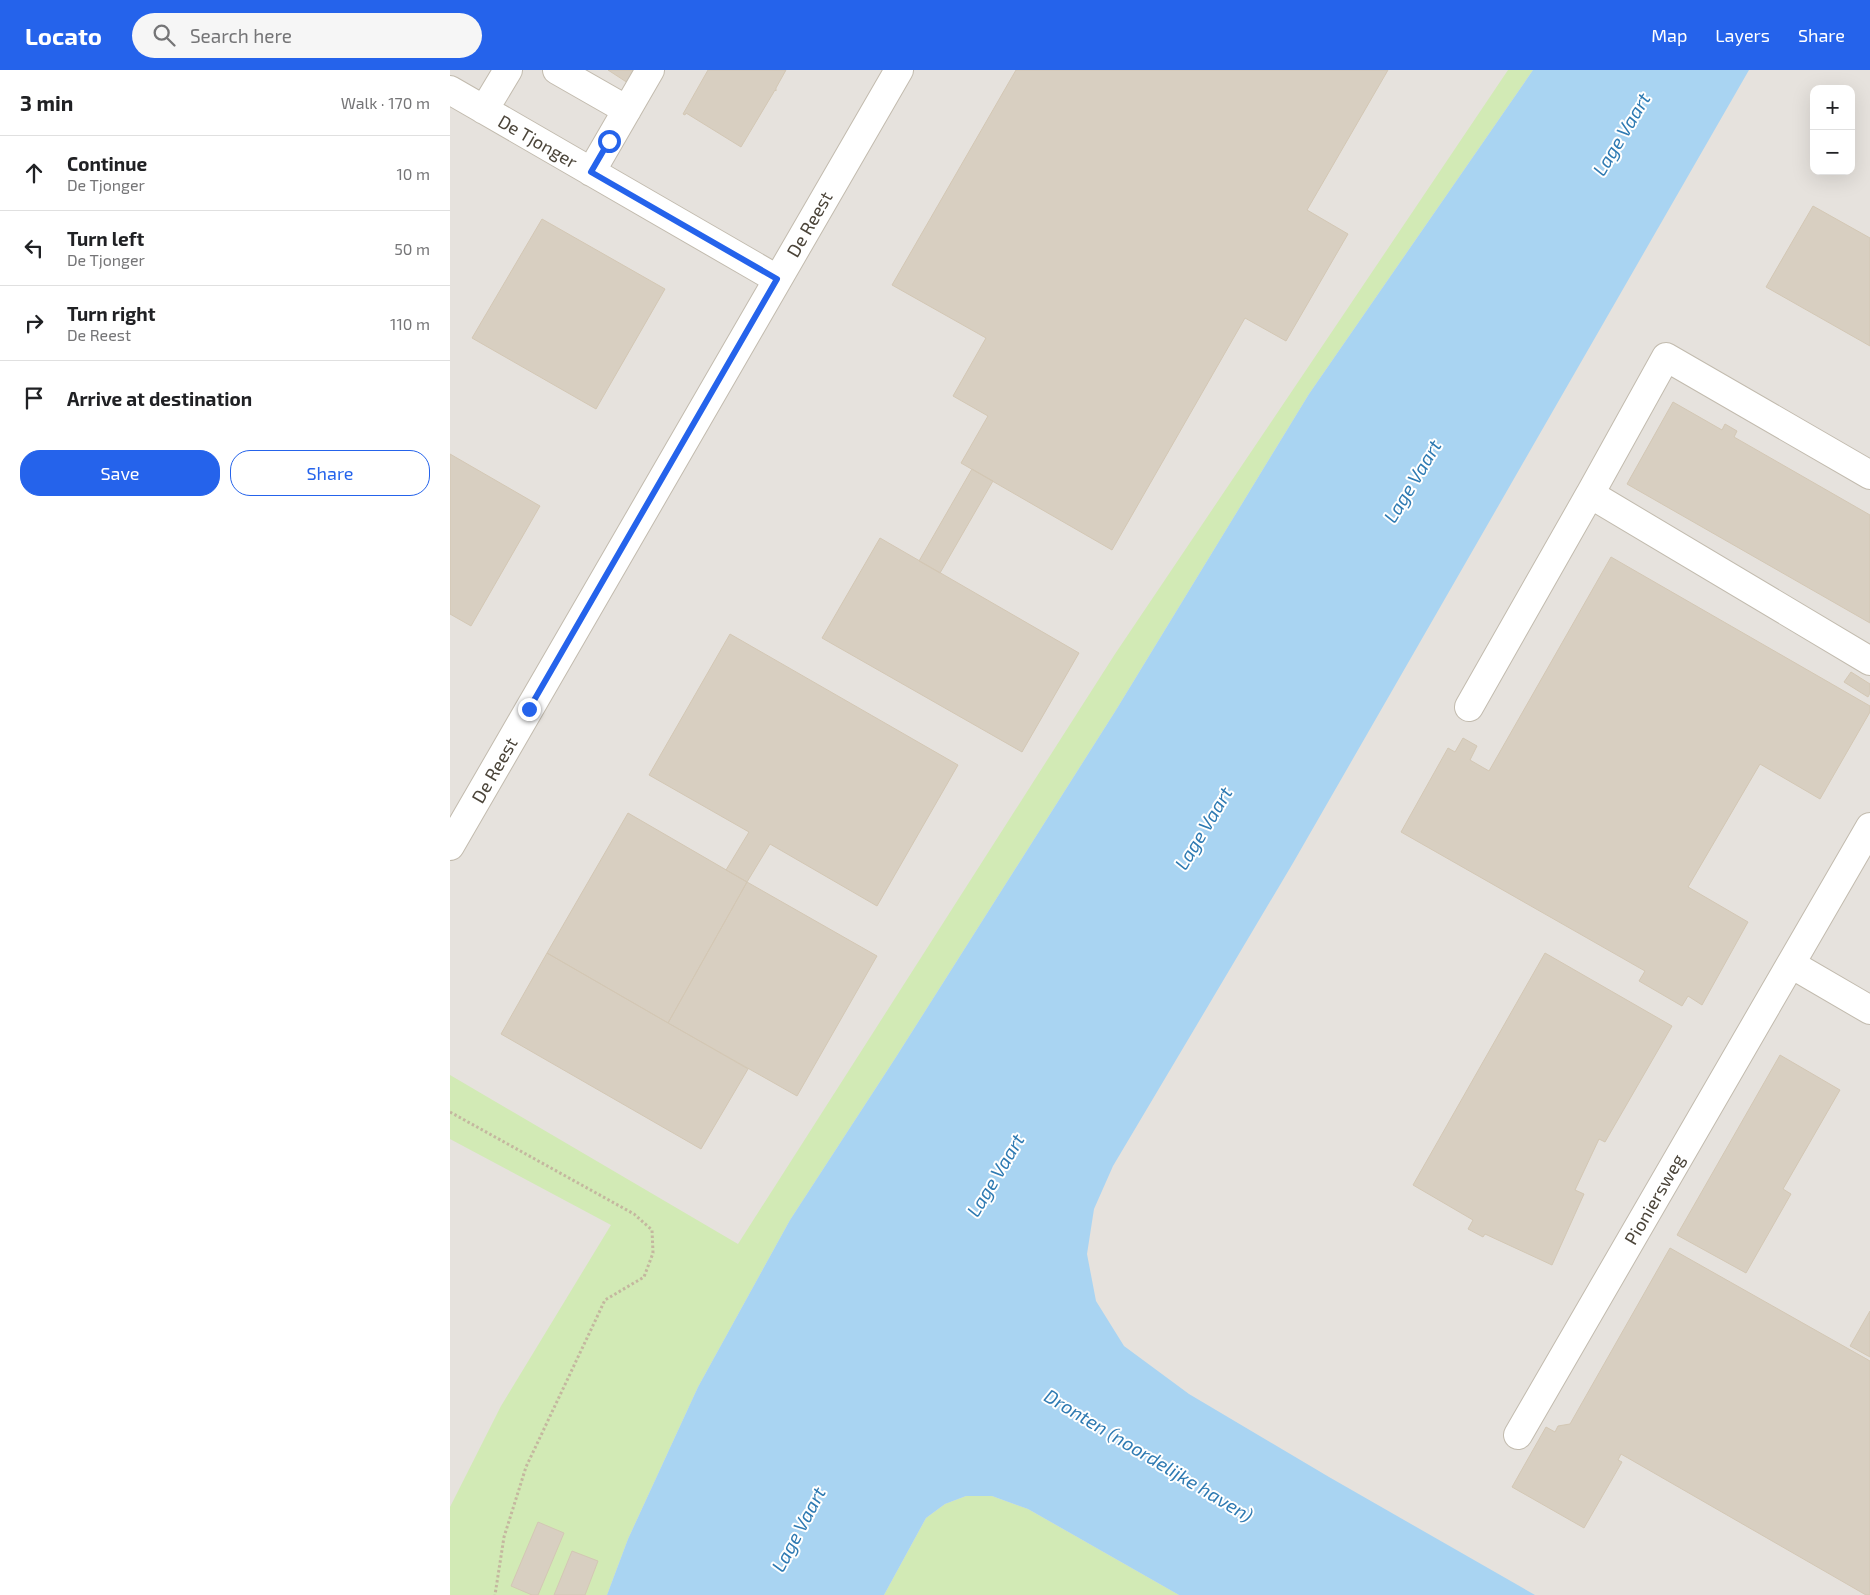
<!DOCTYPE html>
<meta charset="utf-8">
<style>
body{margin:0;font-family:"Exo 2",sans-serif;background:#f6f6f6;color:#202124}
.controls{position:absolute;right:15px;top:15px;display:grid;overflow:hidden;border-radius:10px;box-shadow:0 5px 20px #0002}
.controls button{width:45px;height:45px;display:grid;place-items:center;padding:0;border:0;border-bottom:1px solid #e0e0e0;background:#fff;color:#202124;font:25px sans-serif}
.stop{position:absolute;width:15px;height:15px;margin:-11px;border:4px solid #2563eb;border-radius:50%;background:#fff}
.stop.end{background:#2563eb;border-color:#fff;box-shadow:0 1px 5px #0008}
.list{margin:0;padding:0;list-style:none}
h2{display:flex;justify-content:space-between;align-items:center;height:65px;margin:0;padding:0 20px;font-size:21px}
h2 small{font-size:16px;font-weight:400;color:#757577}
.list li{display:grid;grid-template-columns:32px 1fr auto;gap:15px;align-items:center;box-sizing:border-box;height:75px;padding:0 20px;border-top:1px solid #e0e0e0}
.list b{display:block;font-size:19px;white-space:nowrap}
.list p{margin:0;font-size:16px;white-space:nowrap;color:#757577}
.list em{font-size:16px;font-style:normal;color:#757577}
.actions{display:flex;gap:10px;padding:15px 20px}
.actions a{flex:1;padding:11px 0;border:1px solid #2563eb;border-radius:20px;text-align:center;font-size:18px;color:#2563eb}
.actions .main{background:#2563eb;color:#fff}
.icon{flex:none;width:28px;height:28px;fill:none;stroke:currentColor;stroke-width:2;stroke-linecap:round;stroke-linejoin:round}
.map{position:relative;flex:none;width:1420px;height:1525px;overflow:hidden}
header{display:flex;align-items:center;gap:30px;box-sizing:border-box;height:70px;padding:0 25px;background:#2563eb;color:#fff}
header strong{font-size:24px}
nav{display:flex;gap:28px;margin-inline-start:auto;font-size:18px}
.search{width:350px;height:45px;background:#f6f6f6;display:flex;align-items:center;gap:12px;box-sizing:border-box;padding:0 18px;border-radius:28px;color:#757577;font-size:19px}
main{display:flex}
aside{flex:1;background:#fff}
.map>svg:first-child{display:block}
.industrial{fill:#e6e2dd;fill-rule:evenodd}
.green{fill:#d2eab5}
.water{fill:#a9d4f2}
.building{fill:#d8cfc1;stroke:#d3c7b4}
.lines{fill:none;stroke-linecap:round;stroke-linejoin:round}
.minor-casing{stroke:#c2bbae;stroke-width:30}
.path{stroke:#c4b79f;stroke-width:3;stroke-dasharray:2.5 2.5;stroke-linecap:butt}
.minor{stroke:#fff;stroke-width:28}
.route{stroke:#2563eb;stroke-width:6}
.labels{text-anchor:middle;dominant-baseline:central;stroke-width:4;stroke-linejoin:round;paint-order:stroke}
.street-label{font-size:18px;fill:#4b4439;stroke:#fff}
.water-label{font-size:19px;font-style:italic;fill:#2e7ab2;stroke:#fff}
</style>
<header>
<strong>Locato</strong>
<div class="search"><svg class="icon" aria-label="search" viewBox="0 0 24 24"><circle cx="10" cy="10" r="6"/><path d="M15 15l6 6"/></svg>Search here</div>
<nav><a>Map</a><a>Layers</a><a>Share</a></nav>
</header>
<main>
<aside>
<h2>3 min<small>Walk · 170 m</small></h2>
<ul class="list">
<li><svg class="icon" aria-label="ahead" viewBox="0 0 24 24"><path d="M12 20V5M6 11l6-6 6 6"/></svg><div><b>Continue</b><p>De Tjonger</p></div><em>10 m</em></li>
<li><svg class="icon" aria-label="left" viewBox="0 0 24 24"><path d="M17 20v-9H6M10 6l-5 5 5 5"/></svg><div><b>Turn left</b><p>De Tjonger</p></div><em>50 m</em></li>
<li><svg class="icon" aria-label="right" viewBox="0 0 24 24"><path d="M7 20v-9h11M14 6l5 5-5 5"/></svg><div><b>Turn right</b><p>De Reest</p></div><em>110 m</em></li>
<li><svg class="icon" aria-label="arrive" viewBox="0 0 24 24"><path d="M6 21V4h12l-3 4 3 4H6"/></svg><div><b>Arrive at destination</b></div></li>
</ul>
<div class="actions"><a class="main">Save</a><a>Share</a></div>
</aside>
<div class="map">
<svg width="1420" height="1525" viewBox="0 0 1420 1525">
<rect width="100%" height="100%" fill="#f6f3ec"/>
<path class="industrial" d="M0,0h1420v1525h-1420zM1364,19h37v82h-37z"/>
<path class="green" d="M1058,0h25l-224,324 -193,316 -220,347 -106,163 -92,167 -70,152 -21,56h-157v-88l51,-101 110,-181 -161,-86v-64l288,169 377,-590z
M516,1426h26l36,13 151,86h-295l42,-77 19,-14z"/>
<path class="water" d="M1083,0h216l-456,793 -180,303 -19,43 -7,45 9,47 28,45 65,48 140,83 206,118h-356l-151,-86 -36,-13h-26l-21,8 -19,14 -42,77h-277l21,-56 70,-152 92,-167 106,-163 220,-347 193,-316z"/>
<path class="building" d="M158,0h28l-8,13z
M258,0h78l-10,18v3l-1,-1 -34,57 -55,-34 -1,2 -2,-1z
M566,0h372l-81,140 41,24 -62,107 -41,-23 -133,232 -151,-87 27,-47 -35,-20 33,-58 -94,-53z
M1363,136l57,32v108l-104,-59z
M92,149l123,70 -69,120 -124,-71z
M1223,332l49,28 3,-6 12,7 -3,6 136,78v108l-243,-139z
M0,384l90,52 -69,120 -21,-12z
M522,399l21,12 -53,92 -21,-12z
M430,468l199,115 -57,99 -200,-114z
M1161,487l259,149v6l-50,87 -60,-35 -72,123 60,35 -46,83 -14,-9 -6,10 -43,-25 6,-10 -244,-139 47,-84 7,4 8,-14 14,8 -7,14 19,11z
M280,564l228,131 -81,141 -107,-62 -23,38 -21,-12 23,-38 -100,-57z
M1401,602l19,12v9l-2,4 -24,-15z
M178,743l119,69 -79,141 -121,-70z
M297,812l130,74 -80,140 -129,-73z
M97,883l201,116 -47,80 -200,-115z
M1095,883l127,73 -67,116 -6,-3 -24,51 9,4 -32,71 -67,-31 -2,3 -15,-8 5,-9 -60,-35z
M1330,985l60,35 -57,99 8,5 -45,79 -69,-38z
M1220,1178l200,113v234h-4l-245,-141 -3,6 4,2 -38,66 -72,-41 34,-60 9,5 3,-6 12,-2z
M1420,1241v46l-20,-11z
M88,1452l26,11 -26,62h-6l-21,-9z
M122,1481l26,10 -13,34h-31z"/>
<g class="lines">
<defs>
<path id="minor" d="M107,0l70,40
M0,20l327,189
M34,40l24,-40
M141,102l59,-102
M1420,405l-204,-118 -76,137 280,167
M1019,637l121,-213
M0,776l449,-776
M1341,894l79,46
M1068,1365l352,-608"/>
</defs>
<use href="#minor" class="minor-casing"/>
<path class="path" d="M0,1042l184,102 18,16 1,23 -9,24 -39,23 -79,167 -22,70 -9,58"/>
<use href="#minor" class="minor"/>
</g>
<g class="lines">
<path class="route" d="M79,639l248,-430 -186,-107 18,-31"/>
</g>
<g class="labels">
<g class="street-label">
<text transform="translate(88 71) rotate(30)">De Tjonger</text>
<text transform="translate(359 154) rotate(-60)">De Reest</text>
<text transform="translate(44 700) rotate(-60)">De Reest</text>
<text transform="translate(1204 1129) rotate(-60)">Pioniersweg</text>
</g>
<g class="water-label">
<text transform="translate(1171 64) rotate(-59)">Lage Vaart</text>
<text transform="translate(962 411) rotate(-59)">Lage Vaart</text>
<text transform="translate(753 758) rotate(-59)">Lage Vaart</text>
<text transform="translate(545 1105) rotate(-59)">Lage Vaart</text>
<text transform="translate(699 1385) rotate(31)">Dronten (noordelijke haven)</text>
<text transform="translate(348 1459) rotate(-62)">Lage Vaart</text>
</g>
</g>
</svg>
<div class="controls">
<button>+</button>
<button>−</button>
</div>
<div class="stop" style="left:159px;top:71px"></div>
<div class="stop end" style="left:79px;top:639px"></div>
</div>
</main>
